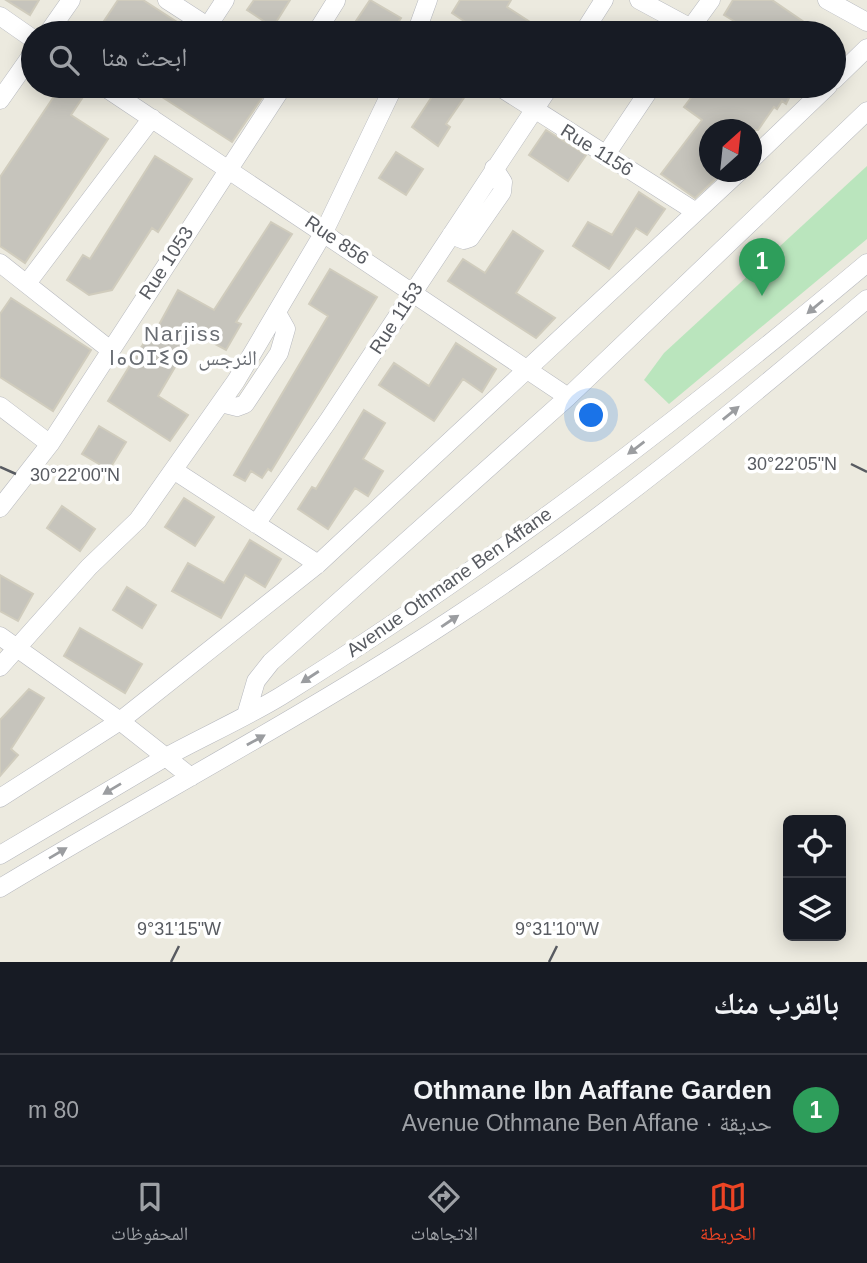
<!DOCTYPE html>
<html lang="ar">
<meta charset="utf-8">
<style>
body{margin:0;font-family:Arial,"Noto Naskh Arabic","Noto Sans Tifinagh",sans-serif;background:#242831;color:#f1f3f6;direction:rtl}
.controls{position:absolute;right:21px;bottom:21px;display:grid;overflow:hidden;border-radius:10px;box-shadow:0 4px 18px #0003}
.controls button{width:63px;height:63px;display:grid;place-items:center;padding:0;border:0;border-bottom:2px solid #363941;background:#171b24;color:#f1f3f6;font:35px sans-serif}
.compass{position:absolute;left:699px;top:119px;width:63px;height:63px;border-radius:50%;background:#171b24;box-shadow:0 4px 18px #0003;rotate:27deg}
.you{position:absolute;left:592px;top:416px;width:24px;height:24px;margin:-18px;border:5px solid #fff;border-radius:50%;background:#1a73e8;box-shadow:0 0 0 10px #1a73e833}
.badge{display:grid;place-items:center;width:46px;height:46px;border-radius:50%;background:#ed4424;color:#fff;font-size:23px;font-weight:700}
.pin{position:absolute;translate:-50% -58px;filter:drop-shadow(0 2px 4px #0008)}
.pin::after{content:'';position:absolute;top:37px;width:24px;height:21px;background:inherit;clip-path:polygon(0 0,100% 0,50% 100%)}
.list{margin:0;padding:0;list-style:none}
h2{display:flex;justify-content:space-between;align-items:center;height:91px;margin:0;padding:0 28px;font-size:30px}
h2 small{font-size:23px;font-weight:400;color:#9ea1a6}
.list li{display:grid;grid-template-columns:46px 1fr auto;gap:21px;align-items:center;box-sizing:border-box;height:112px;padding:0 28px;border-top:2px solid #363941}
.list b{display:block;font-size:26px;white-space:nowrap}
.list p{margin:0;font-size:23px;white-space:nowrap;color:#9ea1a6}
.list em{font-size:23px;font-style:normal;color:#9ea1a6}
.icon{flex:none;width:38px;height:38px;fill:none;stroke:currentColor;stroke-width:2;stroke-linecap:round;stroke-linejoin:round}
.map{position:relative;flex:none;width:867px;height:962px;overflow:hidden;direction:ltr}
.search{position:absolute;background:#171b24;box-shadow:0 4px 18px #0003;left:21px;right:21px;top:21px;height:77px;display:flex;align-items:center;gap:18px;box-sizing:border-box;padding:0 24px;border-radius:38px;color:#9ea1a6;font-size:26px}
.sheet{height:203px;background:#171b24}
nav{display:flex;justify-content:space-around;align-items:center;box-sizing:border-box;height:98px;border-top:2px solid #363941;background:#171b24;font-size:19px;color:#9ea1a6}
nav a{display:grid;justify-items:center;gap:4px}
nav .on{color:#ed4424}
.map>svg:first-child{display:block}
.green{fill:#bae5bd}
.building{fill:#c6c4bc;stroke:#d0ccbd;stroke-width:2}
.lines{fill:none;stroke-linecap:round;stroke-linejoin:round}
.minor-casing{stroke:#b7b9bf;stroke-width:19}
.minor{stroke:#fff;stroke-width:18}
.oneway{fill:#9b9da0}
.ticks{fill:none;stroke:#585b61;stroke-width:2.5}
.labels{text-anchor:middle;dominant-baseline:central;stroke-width:7;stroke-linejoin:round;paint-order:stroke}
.street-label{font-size:19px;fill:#585b61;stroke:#fff}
.neighbourhood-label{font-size:21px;letter-spacing:2px;fill:#696d73;stroke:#fff}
.ticks-label{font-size:18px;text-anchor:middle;fill:#585b61;stroke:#fff;stroke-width:7;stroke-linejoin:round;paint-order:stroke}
</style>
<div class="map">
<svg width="867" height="962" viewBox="0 0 867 962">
<rect width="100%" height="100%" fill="#eceadf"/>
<path class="green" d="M867,166v73l-198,165 -25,-24 20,-27z"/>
<path class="building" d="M6,0h33l-9,15z
M118,0h25l51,33h-98z
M254,0h36l-17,27 -26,-17z
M370,0l31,18 -10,15h-43z
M460,0h51l-4,7 40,26h-65l-30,-20z
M733,0h39l48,33h-66l-30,-18z
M61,86l22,11 -12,18 37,24 -83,124 -25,-17v-69z
M145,86h125l-38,56z
M439,86h33l-26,38 4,3 -12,19 -26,-19z
M700,86h95l-9,18 -4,-3 -5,8 -3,-2 -16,23h-48v42h13l-28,26 -34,-24 41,-54 -18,-13z
M546,130l40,25 -18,26 -39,-26z
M396,152l27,17 -17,26 -27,-17z
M155,156l37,23 -34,53 -6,-4 -40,62 -23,5 -22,-15 16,-25 7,4z
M639,192l26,17 -18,26 -11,-7 -27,41 -36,-23 15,-24 24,13z
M271,222l21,12 -56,88 5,2 -15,26 -31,-17 -37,63 30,19 -18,26 -62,-40 44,-71 3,2 23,-42 36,20z
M513,231l30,20 -27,42 39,25 -19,20 -88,-57 15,-22 22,14z
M330,269l47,28 -106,174 -3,-2 -6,9 -11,-7 -6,10 -11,-6 94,-159 -19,-12z
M11,298l80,52 -38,61 -53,-34v-63z
M456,343l40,26 -14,23 -19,-13 -29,42 -55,-36 15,-22 35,23z
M364,410l21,13 -22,36 20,12 -15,25 -13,-8 -27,41 -30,-20 14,-22 4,2z
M99,426l27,16 -17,28 -27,-16z
M184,498l30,19 -19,29 -30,-19z
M62,506l33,23 -15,22 -33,-23z
M250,540l31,19 -16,28 -20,-12 -24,43 -49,-27 16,-28 36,20z
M0,575l33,19 -15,27 -18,-10z
M127,587l29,18 -14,23 -29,-18z
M80,628l62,36 -17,29 -61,-37z
M29,689l15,9 -33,51 7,6 -18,21v-56z"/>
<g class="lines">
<defs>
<path id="minor" d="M167,0l51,33
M639,0l52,28
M827,0l40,22
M0,16l33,23
M208,26l17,-26
M48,33l23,-33
M316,33l20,-32
M416,33l12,-33
M583,33l21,-33
M687,33l24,-33
M834,80l33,-32
M103,86l465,311
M498,86l198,126
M0,100l33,-47
M605,156l47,-70
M752,159l76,-73
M451,235l13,5 6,-2 32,-46 1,-10 -9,-14
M0,263l109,86
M28,282l124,-164
M221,403l16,4 8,-3 34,-51 7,-24 -9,-16
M0,406l50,38
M175,471l143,93
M0,508l50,-64 233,-358
M256,524l72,-103 222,-335
M0,636l120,85 71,56
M0,667l89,-100 49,-47 98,-139 88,-149 70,-146
M246,715l10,-34 15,-19 297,-265 299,-286
M0,798l120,-77 198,-157 421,-392
M0,855c55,-32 109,-65 164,-97 38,-21 79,-39 117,-62 206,-128 400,-277 586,-433
M0,888c149,-90 303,-171 449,-267 148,-96 284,-209 418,-322"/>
</defs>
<use href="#minor" class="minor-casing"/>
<use href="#minor" class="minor"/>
</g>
<defs><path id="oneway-solid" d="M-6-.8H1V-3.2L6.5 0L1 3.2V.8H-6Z" transform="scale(1.75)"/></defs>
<g class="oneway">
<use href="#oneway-solid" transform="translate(815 307) rotate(140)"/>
<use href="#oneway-solid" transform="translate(731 413) rotate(-39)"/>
<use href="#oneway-solid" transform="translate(636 448) rotate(143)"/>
<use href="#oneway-solid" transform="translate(450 621) rotate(-34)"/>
<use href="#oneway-solid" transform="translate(310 677) rotate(147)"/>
<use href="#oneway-solid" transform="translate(256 740) rotate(-29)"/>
<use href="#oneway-solid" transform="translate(112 789) rotate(149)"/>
<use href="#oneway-solid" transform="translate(58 853) rotate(-31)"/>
</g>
<path class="ticks" d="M851,464l16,8M0,467l16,7M171,962l8,-16M549,962l8,-16"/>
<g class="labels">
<g class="street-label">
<text transform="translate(597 150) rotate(32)">Rue 1156</text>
<text transform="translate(337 240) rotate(34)">Rue 856</text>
<text transform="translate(166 263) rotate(-57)">Rue 1053</text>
<text transform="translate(396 318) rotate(-57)">Rue 1153</text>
<text transform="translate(449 582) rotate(-35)">Avenue Othmane Ben Affane</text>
</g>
<g class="neighbourhood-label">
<text x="183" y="333">Narjiss<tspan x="183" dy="24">ⵏⴰⵔⵊⵉⵙ النرجس</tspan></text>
</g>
</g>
<g class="ticks-label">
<text x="792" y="470">30°22'05"N</text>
<text x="75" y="481">30°22'00"N</text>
<text x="179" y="935">9°31'15"W</text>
<text x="557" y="935">9°31'10"W</text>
</g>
</svg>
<div class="controls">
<button><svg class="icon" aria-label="locate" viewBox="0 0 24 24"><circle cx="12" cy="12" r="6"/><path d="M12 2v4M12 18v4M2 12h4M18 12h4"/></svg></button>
<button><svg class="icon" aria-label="layers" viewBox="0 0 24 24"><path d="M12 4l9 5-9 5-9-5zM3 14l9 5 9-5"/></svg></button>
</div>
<svg class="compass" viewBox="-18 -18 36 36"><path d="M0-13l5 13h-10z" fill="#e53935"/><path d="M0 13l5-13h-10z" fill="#9ea1a6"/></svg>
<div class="you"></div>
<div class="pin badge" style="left:762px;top:296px;background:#2e9e5b">1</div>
<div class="search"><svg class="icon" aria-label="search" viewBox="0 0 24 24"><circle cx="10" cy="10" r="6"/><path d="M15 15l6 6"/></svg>ابحث هنا</div>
</div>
<section class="sheet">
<h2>بالقرب منك<small></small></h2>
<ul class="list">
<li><span class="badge" style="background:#2e9e5b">1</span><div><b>Othmane Ibn Aaffane Garden</b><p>حديقة · Avenue Othmane Ben Affane</p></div><em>80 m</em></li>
</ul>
</section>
<nav>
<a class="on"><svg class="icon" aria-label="map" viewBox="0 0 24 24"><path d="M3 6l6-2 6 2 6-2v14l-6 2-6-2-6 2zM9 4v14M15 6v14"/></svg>الخريطة</a>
<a><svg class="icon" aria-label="directions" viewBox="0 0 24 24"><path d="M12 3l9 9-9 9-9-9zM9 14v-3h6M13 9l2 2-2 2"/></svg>الاتجاهات</a>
<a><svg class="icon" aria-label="saved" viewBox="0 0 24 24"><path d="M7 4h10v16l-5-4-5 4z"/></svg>المحفوظات</a>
</nav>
